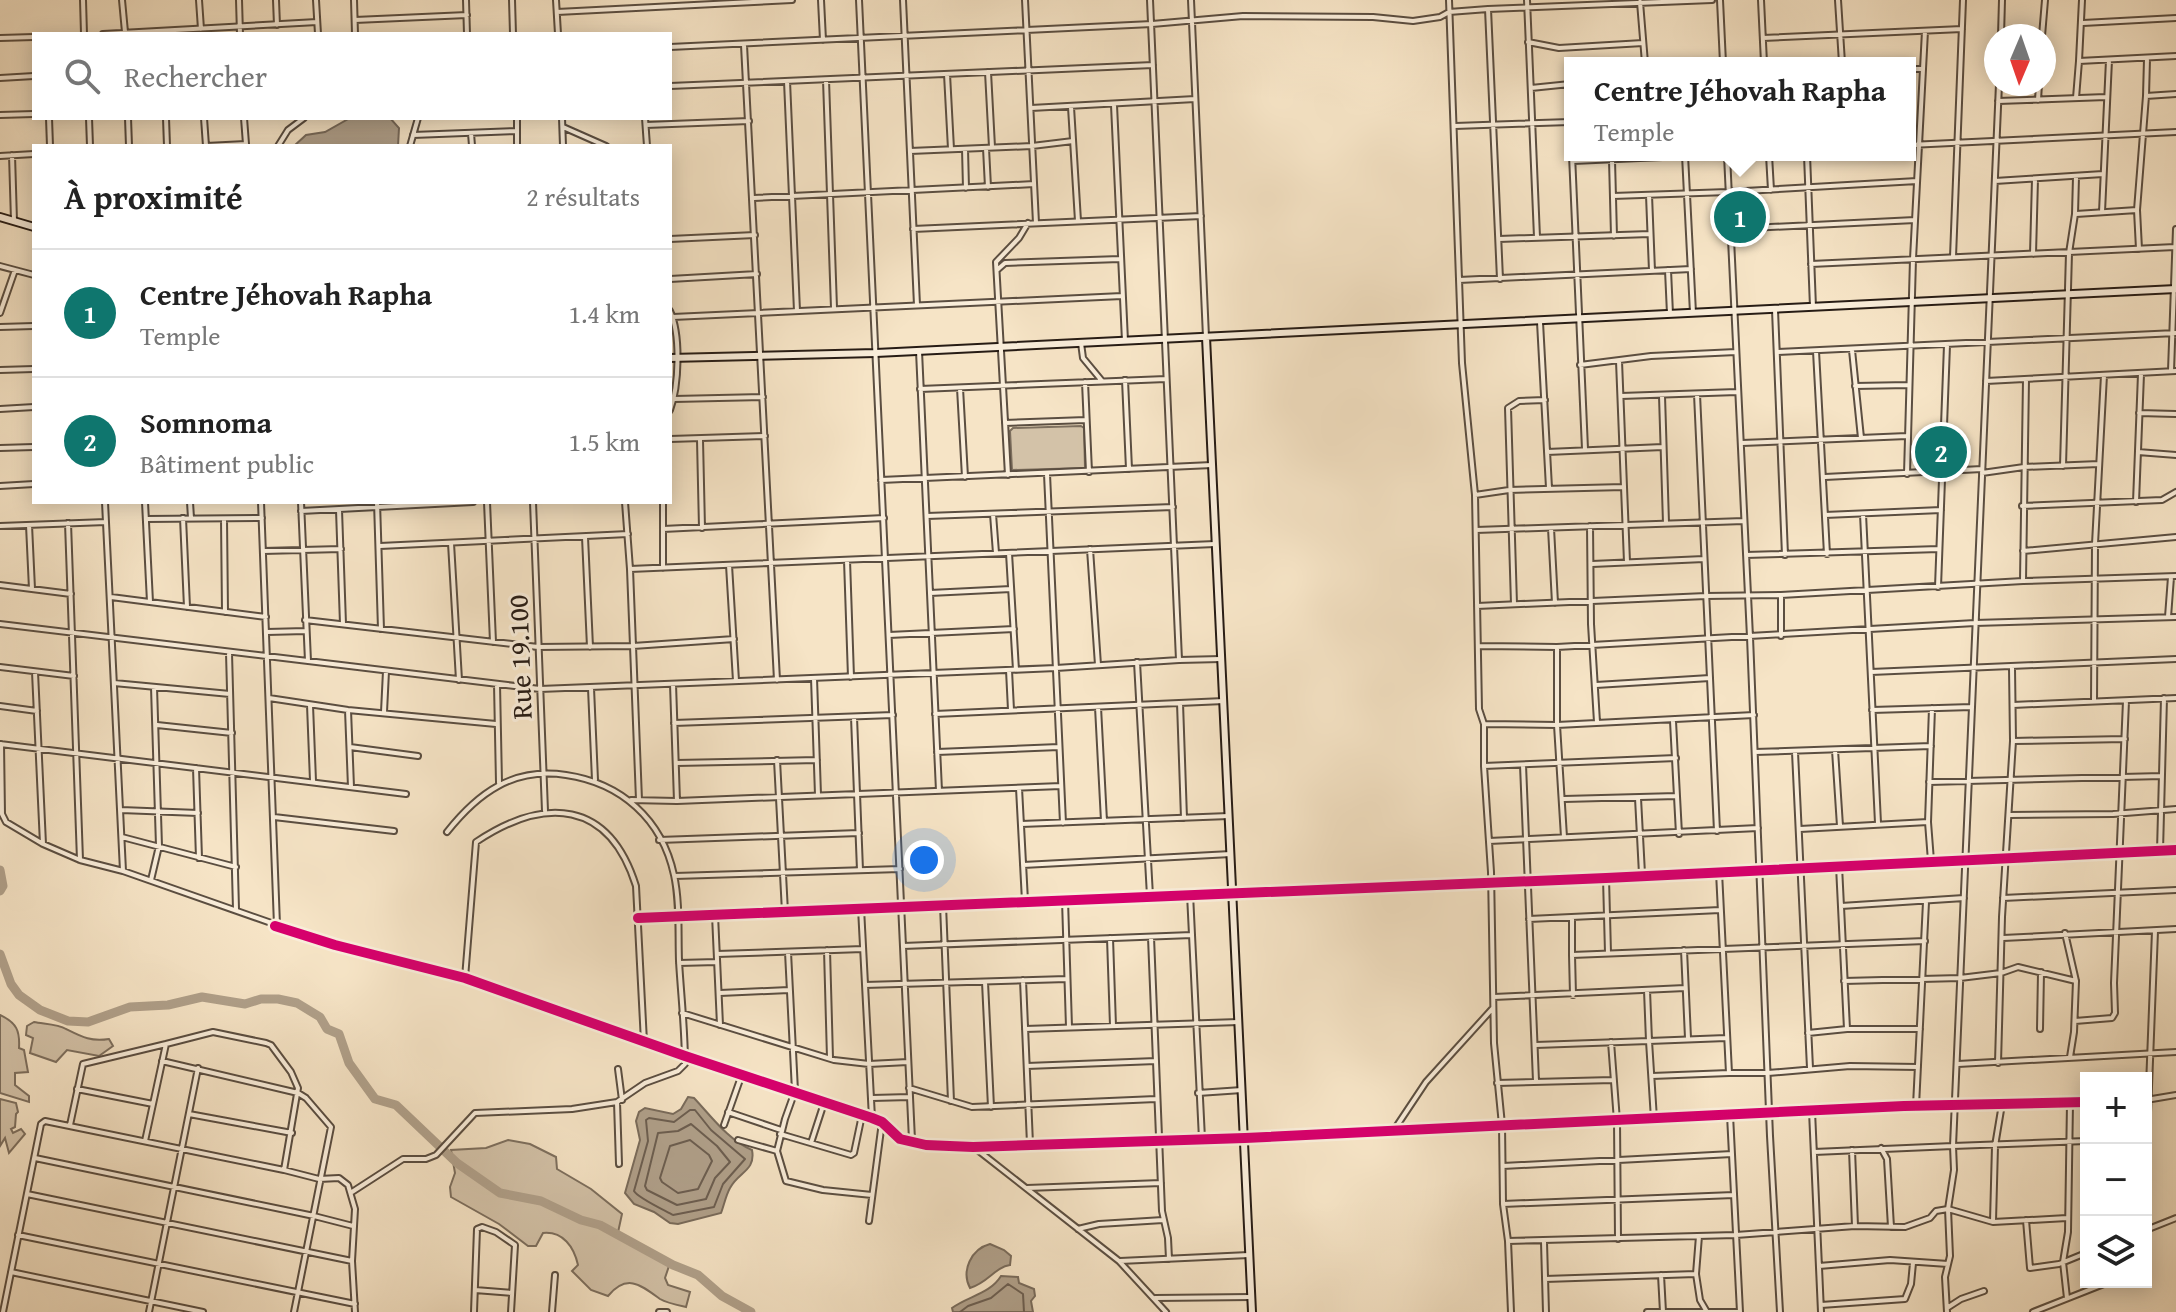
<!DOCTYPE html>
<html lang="fr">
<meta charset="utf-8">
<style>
body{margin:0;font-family:"Gentium Book Plus",serif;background:#f6f6f6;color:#222}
.controls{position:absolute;right:24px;bottom:24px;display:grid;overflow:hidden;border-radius:0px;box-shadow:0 4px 20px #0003}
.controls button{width:72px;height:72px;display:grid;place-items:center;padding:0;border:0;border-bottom:2px solid #e0e0e0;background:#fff;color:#222;font:40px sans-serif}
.compass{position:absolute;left:1984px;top:24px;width:72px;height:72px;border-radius:50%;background:#fff;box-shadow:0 4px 20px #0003;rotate:182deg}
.you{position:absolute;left:924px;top:860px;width:28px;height:28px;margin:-20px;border:6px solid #fff;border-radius:50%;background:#1a73e8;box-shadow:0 0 0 12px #1a73e833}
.badge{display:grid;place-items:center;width:52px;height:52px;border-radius:50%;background:#0f766e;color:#fff;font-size:26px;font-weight:700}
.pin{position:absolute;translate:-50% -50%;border:4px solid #fff;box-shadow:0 2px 8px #0006}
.popup{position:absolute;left:1564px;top:57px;width:352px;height:104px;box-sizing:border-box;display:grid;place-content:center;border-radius:0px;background:#fff;filter:drop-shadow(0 2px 6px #0005);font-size:26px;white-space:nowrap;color:#767676}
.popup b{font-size:30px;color:#222}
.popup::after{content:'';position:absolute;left:50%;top:100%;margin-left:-16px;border:16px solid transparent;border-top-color:#fff}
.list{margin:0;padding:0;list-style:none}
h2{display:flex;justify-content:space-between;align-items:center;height:104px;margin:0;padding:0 32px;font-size:34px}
h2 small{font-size:26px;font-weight:400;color:#767676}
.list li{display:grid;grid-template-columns:52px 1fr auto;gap:24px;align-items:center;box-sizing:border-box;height:128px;padding:0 32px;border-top:2px solid #e0e0e0}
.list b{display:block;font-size:30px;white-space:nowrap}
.list p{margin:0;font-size:26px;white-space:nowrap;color:#767676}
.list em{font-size:26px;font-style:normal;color:#767676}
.icon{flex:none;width:44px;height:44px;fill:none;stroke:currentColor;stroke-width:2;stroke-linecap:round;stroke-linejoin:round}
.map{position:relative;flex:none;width:2176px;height:1312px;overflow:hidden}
.search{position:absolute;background:#fff;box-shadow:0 4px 20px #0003;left:32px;top:32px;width:640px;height:88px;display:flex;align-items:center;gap:20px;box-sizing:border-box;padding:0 28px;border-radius:0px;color:#767676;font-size:30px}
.panel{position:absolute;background:#fff;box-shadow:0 4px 20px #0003;left:32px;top:144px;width:640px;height:360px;border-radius:0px}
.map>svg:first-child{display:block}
.green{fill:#d3c2a8;stroke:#7d6f5e;stroke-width:2}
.water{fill:#b0a08a;stroke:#796b5b;stroke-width:2}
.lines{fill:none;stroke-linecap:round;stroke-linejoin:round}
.shore{stroke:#6c5e50;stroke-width:2}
.river{stroke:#b0a08a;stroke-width:9}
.street-casing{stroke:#5b4e41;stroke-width:8}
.secondary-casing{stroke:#271c15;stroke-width:10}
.street{stroke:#f9edda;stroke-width:4}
.secondary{stroke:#f9edda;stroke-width:6}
.cycleway-casing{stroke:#f9edda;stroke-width:15}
.cycleway{stroke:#d6006c;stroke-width:10}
.labels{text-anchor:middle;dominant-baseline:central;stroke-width:6;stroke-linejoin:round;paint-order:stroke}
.street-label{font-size:28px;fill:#271c15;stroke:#f9edda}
</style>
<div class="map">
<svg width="2176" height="1312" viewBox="0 0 2176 1312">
<rect width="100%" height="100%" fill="#f6e4c6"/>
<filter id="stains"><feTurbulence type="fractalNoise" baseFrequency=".0025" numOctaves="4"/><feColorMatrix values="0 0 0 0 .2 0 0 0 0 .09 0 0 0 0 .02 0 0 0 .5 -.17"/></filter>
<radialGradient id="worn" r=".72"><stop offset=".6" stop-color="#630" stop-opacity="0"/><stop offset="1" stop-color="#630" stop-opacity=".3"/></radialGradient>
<path class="green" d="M1081,426l3,2 1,40 -73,2 -2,-39 3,-3z
M0,1015c17,8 20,16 19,33l5,2 4,22 -13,1v12l14,11v6l-29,-9z
M34,1022c10,2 24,2 32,7 16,8 25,13 43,10l4,7 -14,10 -32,-6 -11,12 -26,-9 3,-15 -7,-3 1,-9z
M0,1099l16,4 2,9 -2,2 -1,13 -4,2 2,4 8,-4 4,5 -16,19 -4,-15 -5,8z
M508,1140l22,4 26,13 1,12 34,20 31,25 -5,23 52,29 -4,12 3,7 22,7 -4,15c-9,-2 -19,-4 -26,-8 -19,-14 -33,-26 -52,-3l-17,-6 -19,-19 6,-6c-4,-18 -15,-34 -35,-32l-7,13h-8l-29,-22 -48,-27 -1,-10 5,-14 -4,-23 35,-2z"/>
<path class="water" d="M350,118h40l9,10 -1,18h-104l12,-11 19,-3z
M688,1097l6,1c17,18 35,43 58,52 4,21 -14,22 -22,38 -4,7 -6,17 -9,25l-43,11 -8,-1 -16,-11 -20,-8 -9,-11 15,-53 -4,-19 3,-9 6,-4 28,6 8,-5z
M990,1244l14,6 7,6 -1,9c-15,2 -22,18 -40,23 -9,-17 1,-39 20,-44z
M1001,1276l17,1 1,6 15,6 1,7 -4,5 2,11h-80l-1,-4c16,-12 38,-14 49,-32z"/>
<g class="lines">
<path class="shore" d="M690,1110h5l16,20 34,29 -22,25 -9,23 -41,8c-9,-5 -35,-17 -39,-24l14,-50 -2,-21 3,-2 25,4z
M691,1124l26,22 13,16 -15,16 -9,21 -29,6 -30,-15 -2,-4 13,-53 20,-2z
M690,1140l19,15 3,6 -14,28 -20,4 -16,-11 -2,-4 10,-32z
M960,1312l8,-6 23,-8 17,-14 15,10 1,18"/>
<path class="river" d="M0,870l3,16 -3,5
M0,954l11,30 8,11 21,15 28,11 20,1 42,-15 38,-2 34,-8 43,7 16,-5h17l19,4 23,14 7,12 12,5 10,29 26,36 21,6 61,58 43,30 41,8 40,19 19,5 73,40 25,10 24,21 29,16"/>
<defs>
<path id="street" d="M83,0l1,34
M122,0l3,32
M199,0l2,29
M239,0l1,34
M276,0l1,25
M316,0l2,34
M354,0l1,34
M466,0l1,34
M512,0l1,34
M556,0l2,34
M821,0l2,40
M859,0l53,1140
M903,0l14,305
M1025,0l11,223
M1150,0l29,660 42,-1
M1191,0l15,337
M1449,0l13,363 13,132 4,214 5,15v42l7,106 3,171 8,82 1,79 5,37 3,71
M1527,0l10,237
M1720,0l3,63
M1761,0l3,63
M1838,0l4,63
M2082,0l-3,61 97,-5
M1640,2l5,61
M1488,9l12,270
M557,12l235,-12
M355,20l112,-5
M2083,23l93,-5
M103,34l214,-12
M2001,36l1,-36
M2042,36l3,-36
M0,38l34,-1
M1763,38l199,-9
M1528,42l31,6 84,-5
M744,45l33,635
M670,47l482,-23 91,-8 130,1 40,4 27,-4 9,-5 39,-3 224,-9
M2147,59l-1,37 30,-2
M1910,69h13
M988,72l4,75
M947,74l4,75
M0,78l34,-2
M826,80l8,228
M787,81l10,230
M1569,84l1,26
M670,86l483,-21
M1531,88l39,-4
M2076,98l3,-37
M2038,100l1,-16
M1998,101l108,-4
M1114,105l11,236
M1071,107l7,114
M1031,108l164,-9
M0,115l34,-1
M49,118l1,28
M89,118l1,28
M128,118l1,28
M166,118l1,28
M204,118l2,28
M244,118l2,26
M517,118v28
M562,118l1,28
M645,118l2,28
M646,125l103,-4
M1455,126l115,-4
M563,127l43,19
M471,133l1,13
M413,135l104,-4
M1910,145l266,-13
M206,146l40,-2
M278,146l10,-16 16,-12
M410,146l8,-28
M986,148l2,39
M965,149l1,39
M910,151l122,-5 41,-5
M12,155l2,66
M1572,155l13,294
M1685,155l8,158
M1727,155l23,482 20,499 10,176
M1769,155l2,35
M1807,155l6,152
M0,156l34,-2
M1612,160l2,76
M1573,161l112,-5
M1995,181l108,-7
M1649,195l3,76
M1613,196l115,-4 189,-11
M754,198l280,-14
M2102,212l7,-152
M2076,214l61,-4
M913,229l288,-13
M1730,229l185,-9
M670,239l85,-4
M1499,239l151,-5
M2139,249l-2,-39 9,-114
M2033,254l2,-75
M1953,257l10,-257
M1811,264l364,-17
M0,266l34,9
M997,270l8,-7 115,-4
M1668,270l2,44
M670,279l87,-5
M1459,280l232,-11
M1775,310l10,245
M670,311c11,24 9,75 0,99
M0,313l15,-43
M673,317l449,-21
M1540,322l9,166
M0,327l34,-1
M1081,343l2,15 19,23
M1852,350l9,88
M919,351l20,440
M1816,351l11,203
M1778,352l398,-19
M1619,361l8,201
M1580,365l71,-9 85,-4
M0,370l34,-1
M2171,371l5,-142
M1125,380l4,89
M1986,381l190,-10
M1085,382l4,90
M1855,386l54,-1
M960,388l5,89
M920,389l246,-10
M1697,394l20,437
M1621,396l116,-4
M1662,396l4,127
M674,399l89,-2
M0,409l34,-2
M2139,413l37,1
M1005,423l81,-3
M670,439l95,-3
M700,440l2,88
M1742,443l165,-7
M0,448l34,-1
M1547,452l116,-5
M2138,452l38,3
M2063,466l6,-213 6,-39 1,-37
M1982,473l42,-6 75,-3
M1047,474l16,349
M1907,474l6,-215 12,-228
M1008,475l-12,-213 23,-24 9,-15
M1825,477l157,-8
M881,480l331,-15
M0,486l34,-2
M1475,495l34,-5 115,-3
M105,502l18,369
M145,502l5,100
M190,502l1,16
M301,502l7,159
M377,502l4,127
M487,502l6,140
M533,502l12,309
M625,502l5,67 9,231
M663,502v66
M2136,502l5,-128
M2022,506l140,-6 14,-8
M339,510l4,114
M301,511l172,-9
M993,514l3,39
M1863,514l15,309
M1825,515l116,-5
M927,516l246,-9
M183,518l4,89
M146,519l116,-1
M224,519l1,93
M68,523l12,337
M29,525l3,64
M0,526l106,-4
M1590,526l1,98 6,98
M1551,528l4,75
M663,529l221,-11
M1476,530l268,-9
M585,537l5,110
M451,543l8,137
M380,546l248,-12
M1090,549l8,116
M263,551l78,-2
M2023,551l153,-14
M1009,553l7,117
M1746,555l193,-6
M847,560l4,117
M1592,564l112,-5
M729,565l7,116
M630,569l585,-25
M2023,581l3,-202
M0,585l71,9
M1938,587l9,-242
M930,593l81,-4
M111,597l155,20
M1514,604l-6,-196 11,-7 26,-1
M1477,606l229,-10 75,-1 242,-14 153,-5
M2168,617l3,-40
M305,620l233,27 95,-1 101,-7
M0,624l540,65 516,-21 123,-8
M267,632l39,-1
M889,635l125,-6
M1781,636v-41
M1478,646l79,1 418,-24 201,-6
M1557,647v78l7,112
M229,653l7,256
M1137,662l13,234
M0,667l74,9
M1009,670l2,40
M35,672l8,172
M1871,672l305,-13
M814,678l4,117
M114,683l116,11
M497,684l2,99
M673,684l4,117
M1596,685l114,-7
M591,688l4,92
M269,698l79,12 148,14
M2094,701l1,-157 9,-169
M1180,703l4,115
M310,705l3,76
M2013,705l163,-7
M0,706l37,5
M1098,707l6,114
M348,710l3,77
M1872,710l100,-3
M384,712l2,-41
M935,714l289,-13
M854,717l6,153
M1673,721l6,113
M674,723l219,-8
M1484,724l73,1 197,-10
M157,725l75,8
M2013,741l112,-2
M0,744l406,50
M1,744l1,70 4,8 37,22 37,16 43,11 154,54 -16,-423
M350,747l68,9
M1835,750l5,76
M937,752l122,-5
M1755,752l176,-6
M1795,752l15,316
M777,760l8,152
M676,763l141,-3
M1523,765l13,316
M1484,766l192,-8
M196,768l3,90
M1929,782l233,-6
M1019,788l6,113
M1638,798l4,76
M1564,799l113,-3
M631,800l46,1 384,-15
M121,810l77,3
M2009,815l104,-1 63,-5
M274,817l120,14
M1021,824l208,-8
M1800,829l128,-7
M122,837l114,30
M659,840l200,-7
M1489,841l269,-13
M2160,851l4,-153
M1931,861l-3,-39 4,-114
M1023,865l208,-11
M1839,866l8,163
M1719,872l10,201h39l82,-7 68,1
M675,876l225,-7
M1606,878l2,75
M151,880l8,-34 -5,-159
M1190,894l12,245
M2003,898l173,-8
M1065,900l4,127
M943,905l8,196
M1841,906l123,-8
M861,908l11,210
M715,915l5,110
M1572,917v38
M638,918l968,-40 570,-28
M1529,919l191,-9
M275,926l60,19 130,33 220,78 187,62 10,4 18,17 26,6 47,2 272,-9 659,-32 182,-4
M2065,933l11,48 -2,51 -4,25
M1151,937l11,274 6,27 1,21
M1110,938l3,88
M2003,938l173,-9
M903,946l289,-11
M827,950l3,108
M1684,950l4,88
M788,952l7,139 -10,28 -8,32 9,30 37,9 49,5
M717,954l146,-5
M679,963l38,-1
M465,978l11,-136c69,-46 133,-42 160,44l8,156
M1023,980l7,164
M1844,981l116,-3 41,-5 17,-6 58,14
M985,982l6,125
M865,985l202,-6
M720,993l69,-3
M1573,995l-1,-40 353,-14
M1494,997l191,-9
M682,1013l152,47 35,4 39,-2
M2075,1021l37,-3 3,-5 -1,-30 12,-282
M1025,1029l214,-7
M2040,1029l1,-57
M1808,1033l39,-4h73
M1611,1042l6,79 1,118
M1536,1045l113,-4 -2,-51
M162,1061l136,32 8,5 25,29 -37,185
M1998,1063l4,-146 11,-176 -1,-73
M1958,1064l218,-12
M1027,1066l129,-5
M618,1069l4,31
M1652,1076l77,-3
M1497,1083l116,-3
M909,1088l63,19 184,-8
M77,1089l76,15
M1198,1093l44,-3
M872,1098l38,-1
M2146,1100l30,-5
M617,1102l2,62
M1916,1106l10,-204
M1812,1111l9,201
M728,1112l53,18
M189,1114l103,19
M1730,1115l10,197
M1654,1119l-5,-78 77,-3
M70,1125l13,-61 83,-20
M724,1125l18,-51
M1394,1130l32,-48 67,-74
M780,1134l71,21 3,-2 8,-38
M738,1140l39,11
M145,1141l21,-97 47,-12 53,11 5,2 20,27 7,16 -14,82
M811,1143l13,-40
M975,1148l144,113 47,51
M1881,1148l6,11 4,68
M1852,1150l3,76
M1814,1152l139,-6 46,-1062
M35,1158l279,58 39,10
M2146,1164l9,-233
M1503,1166l229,-12
M1027,1188l134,-5
M352,1192l51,-33h23l10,-4 39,-42 97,-4 45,-7 28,-19 33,-12 7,-7c0,-34 -4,-69 -6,-103 -1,-28 1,-59 -5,-86 -12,-56 -53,-92 -108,-100 -53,-8 -88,18 -119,57
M27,1194l325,67
M1503,1204l231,-9
M2026,1220l4,48 29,-4 27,-11
M869,1221l13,-99
M1993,1221l2,-75 7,-42
M1078,1229l21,-5 64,-4
M2146,1230l30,-12
M18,1235l337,69
M1508,1241l228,-6 119,-9 50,1 25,-9 6,-7 12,-2 45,13 74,-4
M1544,1242l2,70
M1120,1261l129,-6
M1819,1266l71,-6 58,4
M11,1272l192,40
M1696,1274l4,26 7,12
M1661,1275l2,37
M1545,1279l151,-5 3,-38
M475,1290l37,3
M1155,1298l96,-1
M2067,1298l-4,-36 5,-30 2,-129
M1821,1305l84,-6 6,-15 2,-21
M1947,1308l14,-9 23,-8
M3,1312l38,-188 4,-3 239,49 35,9 20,-1 9,7 7,24 -3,52 3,51
M149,1312l49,-244
M474,1312l3,-83 5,-2 14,5 19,13 -4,67
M552,1312l3,-37
M659,1312h8
M1647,1312h93
M1947,1312l-2,-35 5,-21 -2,-47 6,-39 -1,-24 133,-5
M2033,1312l76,-30"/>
<path id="secondary" d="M0,217l34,10
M1206,337l46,975
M670,358l206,-5 1300,-64"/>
</defs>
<use href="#street" class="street-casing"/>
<use href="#secondary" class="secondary-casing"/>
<use href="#street" class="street"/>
<use href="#secondary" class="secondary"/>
<defs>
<path id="cycleway" d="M638,918l968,-40 570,-28
M275,926l60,19 130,33 220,78 187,62 10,4 18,17 26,6 47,2 272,-9 659,-32 182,-4"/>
</defs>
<use href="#cycleway" class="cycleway-casing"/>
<use href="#cycleway" class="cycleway"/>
</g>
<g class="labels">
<g class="street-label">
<text transform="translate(519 657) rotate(-92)">Rue 19.100</text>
</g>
</g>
<rect width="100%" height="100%" filter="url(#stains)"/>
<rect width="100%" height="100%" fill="url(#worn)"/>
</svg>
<div class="controls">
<button>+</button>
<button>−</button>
<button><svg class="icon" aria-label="layers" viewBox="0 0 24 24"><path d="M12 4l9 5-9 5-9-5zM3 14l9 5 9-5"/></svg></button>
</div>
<svg class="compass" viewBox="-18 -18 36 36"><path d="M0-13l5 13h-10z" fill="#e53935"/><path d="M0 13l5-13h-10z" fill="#767676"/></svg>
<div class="you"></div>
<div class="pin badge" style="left:1740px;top:217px">1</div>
<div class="popup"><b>Centre Jéhovah Rapha</b>Temple</div>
<div class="pin badge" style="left:1941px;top:452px">2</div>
<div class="search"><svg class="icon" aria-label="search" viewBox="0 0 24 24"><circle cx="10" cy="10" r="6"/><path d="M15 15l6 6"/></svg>Rechercher</div>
<section class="panel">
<h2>À proximité<small>2 résultats</small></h2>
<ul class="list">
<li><span class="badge">1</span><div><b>Centre Jéhovah Rapha</b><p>Temple</p></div><em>1.4 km</em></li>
<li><span class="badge">2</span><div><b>Somnoma</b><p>Bâtiment public</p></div><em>1.5 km</em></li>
</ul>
</section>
</div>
